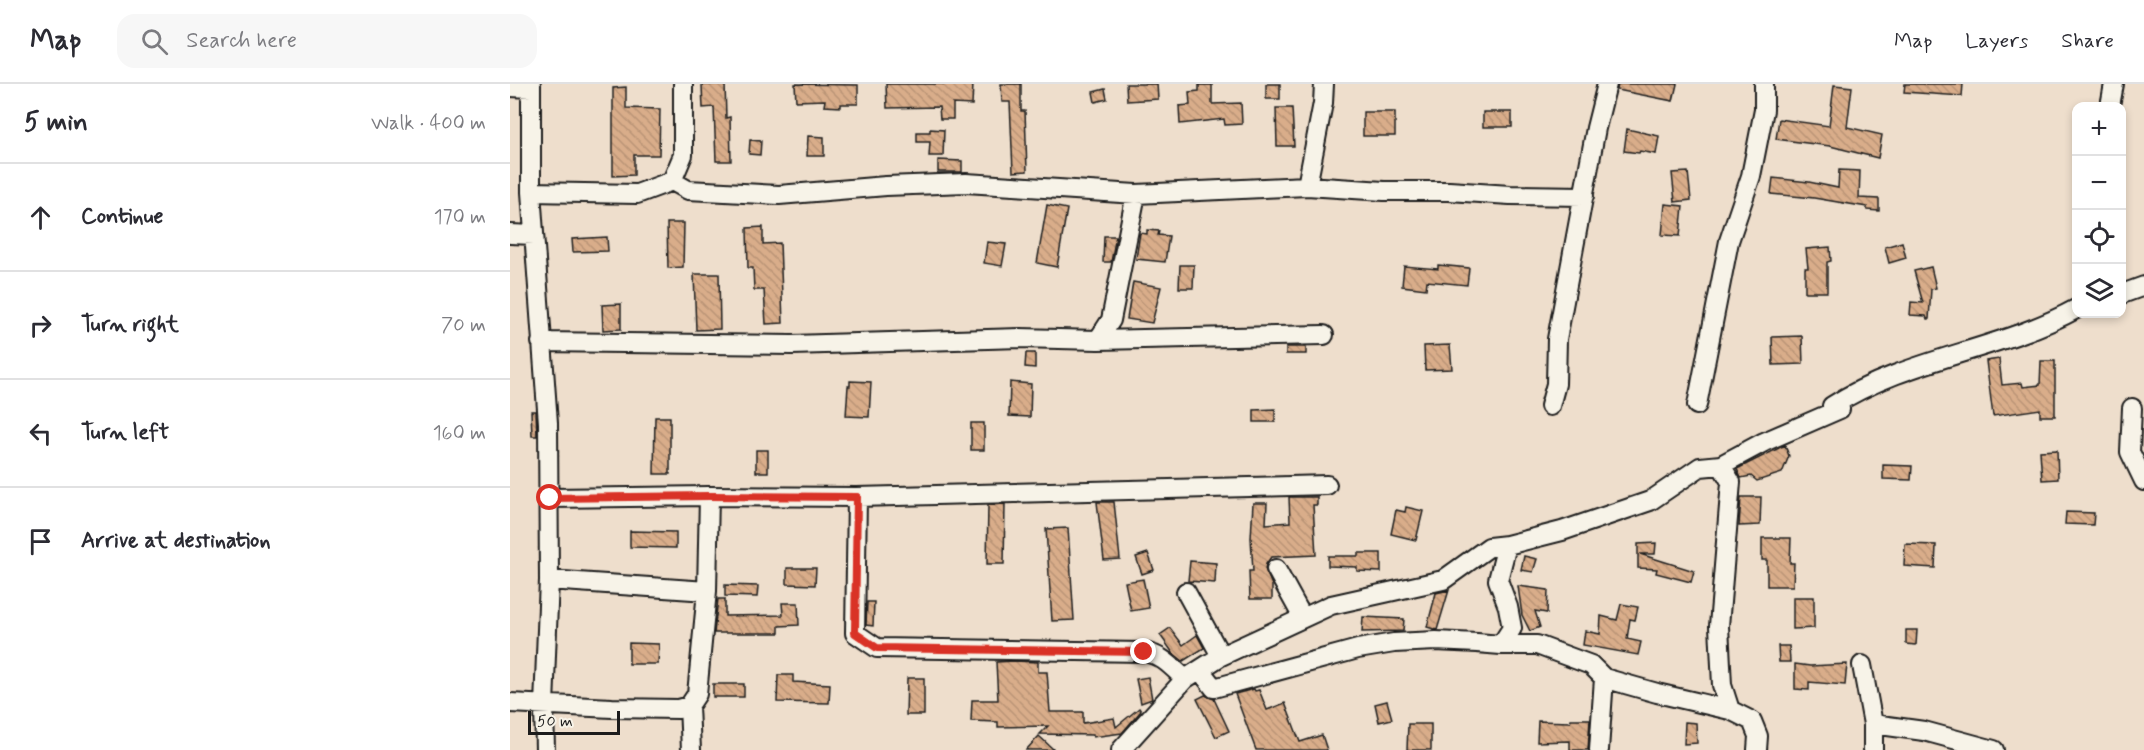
<!DOCTYPE html>
<meta charset="utf-8">
<style>
body{margin:0;font-family:Mynerve,sans-serif;background:#f7f7f7;color:#2b2b33}
.controls{position:absolute;right:18px;top:18px;display:grid;overflow:hidden;border-radius:12px;box-shadow:0 3px 9px #0003}
.controls button{width:54px;height:54px;display:grid;place-items:center;padding:0;border:0;border-bottom:2px solid #e1e1e2;background:#fff;color:#2b2b33;font:30px sans-serif}
.scale{position:absolute;left:18px;bottom:15px;width:92px;box-sizing:border-box;padding-left:6px;border:3px solid #1c1c1c;border-top:0;font-size:16px;line-height:21px;white-space:nowrap;color:#1c1c1c;-webkit-text-stroke:4px #f7f3e8;paint-order:stroke}
.stop{position:absolute;width:18px;height:18px;margin:-14px;border:4px solid #d93025;border-radius:50%;background:#fff}
.stop.end{background:#d93025;border-color:#fff;box-shadow:0 2px 6px #0008}
.list{margin:0;padding:0;list-style:none}
h2{display:flex;justify-content:space-between;align-items:center;height:78px;margin:0;padding:0 24px;font-size:26px}
h2 small{font-size:20px;font-weight:400;color:#7c7c81}
.list li{display:grid;grid-template-columns:39px 1fr auto;gap:18px;align-items:center;box-sizing:border-box;height:108px;padding:0 24px;border-top:2px solid #e1e1e2}
.list b{display:block;font-size:22px;white-space:nowrap}
.list em{font-size:20px;font-style:normal;color:#7c7c81}
.icon{flex:none;width:33px;height:33px;fill:none;stroke:currentColor;stroke-width:2;stroke-linecap:round;stroke-linejoin:round}
.map{position:relative;flex:none;width:1634px;height:666px;overflow:hidden}
header{display:flex;align-items:center;gap:36px;box-sizing:border-box;height:84px;padding:0 30px;background:#fff;border-bottom:2px solid #e1e1e2}
header strong{font-size:28px}
nav{display:flex;gap:33px;margin-inline-start:auto;font-size:21px}
.search{width:420px;height:54px;background:#f7f7f7;display:flex;align-items:center;gap:15px;box-sizing:border-box;padding:0 21px;border-radius:18px;color:#7c7c81;font-size:22px}
main{display:flex}
aside{flex:1;background:#fff}
.map>svg:first-child{display:block}
.building{fill:url(#building-back-hatch);stroke:#1c1c1c;stroke-width:1.5}
.lines{fill:none;stroke-linecap:round;stroke-linejoin:round}
.minor-casing{stroke:#1c1c1c;stroke-width:22}
.minor{stroke:#f7f3e8;stroke-width:18}
.route{stroke:#d93025;stroke-width:8}
</style>
<header>
<strong>Map</strong>
<div class="search"><svg class="icon" aria-label="search" viewBox="0 0 24 24"><circle cx="10" cy="10" r="6"/><path d="M15 15l6 6"/></svg>Search here</div>
<nav><a>Map</a><a>Layers</a><a>Share</a></nav>
</header>
<main>
<aside>
<h2>5 min<small>Walk · 400 m</small></h2>
<ul class="list">
<li><svg class="icon" aria-label="ahead" viewBox="0 0 24 24"><path d="M12 20V5M6 11l6-6 6 6"/></svg><div><b>Continue</b></div><em>170 m</em></li>
<li><svg class="icon" aria-label="right" viewBox="0 0 24 24"><path d="M7 20v-9h11M14 6l5 5-5 5"/></svg><div><b>Turn right</b></div><em>70 m</em></li>
<li><svg class="icon" aria-label="left" viewBox="0 0 24 24"><path d="M17 20v-9H6M10 6l-5 5 5 5"/></svg><div><b>Turn left</b></div><em>160 m</em></li>
<li><svg class="icon" aria-label="arrive" viewBox="0 0 24 24"><path d="M6 21V4h12l-3 4 3 4H6"/></svg><div><b>Arrive at destination</b></div></li>
</ul>
</aside>
<div class="map">
<svg width="1634" height="666" viewBox="0 0 1634 666">
<defs>
<pattern id="building-back-hatch" width="6" height="6" patternUnits="userSpaceOnUse" patternTransform="scale(1.5)"><rect width="6" height="6" fill="#d9ad8a"/><path d="M-1 5l2 2M0 0l6 6M5-1l2 2" fill="none" stroke="#ba9476"/></pattern>
</defs>
<rect width="100%" height="100%" fill="#eedecc"/>
<filter id="ink" filterUnits="userSpaceOnUse"><feTurbulence type="fractalNoise" baseFrequency=".0167" numOctaves="2"/><feDisplacementMap in="SourceGraphic" scale="12" xChannelSelector="R" yChannelSelector="G"/><feConvolveMatrix kernelMatrix="1 2 1 2 8 2 1 2 1" color-interpolation-filters="sRGB"/></filter>
<g filter="url(#ink)">
<path class="building" d="M215,0l1,34 4,-1 1,44h-15l-2,-54 -11,1 -1,-23z
M285,0l63,1v19h-17v3l-17,-1 1,-6 -29,1z
M376,0h87l-1,21 -19,-1v15h-13l-1,-12 -52,1z
M491,0h20v27h4l2,60 -14,1 -3,-70h-8z
M616,0h31l1,15 -31,2z
M756,0h14v15h-14z
M1108,0h59l-4,17 -56,-11z
M1395,0h58l-1,12 -58,-4z
M689,1h13v19l29,-1 1,21 -17,1 -1,-6 -44,5 -1,-18 11,-1 -1,-13 10,-1z
M1324,1l18,2 -5,40 35,8 -4,23 -48,-12 -54,-7 3,-20 50,7z
M116,3v21l34,1 -1,46h-25v20l-21,1v-88z
M595,5l2,10 -12,3 -2,-10z
M766,24h16l2,38h-17z
M853,28h32v24h-32z
M973,28h29v15h-29z
M420,45l14,1 -1,26h-14l1,-14h-13v-10h13z
M1117,45l32,7 -3,18 -16,-3 -1,2 -15,-2z
M298,52l16,1v19h-17z
M240,56l11,1 -1,14 -11,-1z
M428,76l24,1v11h-24z
M1329,86l21,1 -1,27 20,1v12l-12,-1v-3l-53,-9 -43,-4 2,-16 36,4 29,6z
M1178,88l3,28 -16,2 -3,-29z
M1155,120l18,2 -3,30 -18,-1z
M537,121l20,4 -10,58 -20,-4z
M157,139h17l-1,44 -15,1z
M253,143v17l17,-1 3,80 -17,1 -2,-34h-10l-1,-22h-5l-1,-40z
M637,146l12,1 -1,4 11,1 -4,26 -29,-3 4,-26 7,1z
M594,152h12l-5,26h-8z
M97,153l1,14 -35,1 -1,-13z
M477,158l19,2 -4,22 -18,-3z
M1392,158l4,16 -17,5 -4,-16z
M1320,163l1,14 -4,1v30h-22v-24h3l-2,-19z
M670,181h14l-1,23h-14z
M928,181l31,3 -2,17 -40,-4 -1,8 -24,-3 2,-20 34,3z
M1421,183l5,21 -5,1 -2,30h-2l-1,-3 -16,-1 1,-13 12,1 -9,-32z
M184,190h25l1,55 -24,1z
M623,198l28,5 -9,36 -25,-4z
M111,220v25l-18,1 -1,-25z
M1292,252l1,28 -30,1 -1,-28z
M940,261l2,24 -27,1 -1,-24z
M776,263h20v7h-20z
M516,269h9v15l-10,-1z
M1489,275l3,26 20,-2 1,4 17,-2 1,-24h14v55h-15v-7l-47,7 -7,-55z
M340,297l21,1 -2,35 -23,-1 2,-30h2z
M500,298l21,2 -1,33 -21,-1z
M765,325v13h-21v-12z
M21,327h5l1,25h-5z
M145,333h15v57h-16z
M461,339h13v27h-13z
M1275,361l4,11 -7,17 -25,8 -6,-5 -10,2 -4,-9z
M246,366h12v22h-12z
M1547,366l1,29 -16,1 -2,-29z
M1373,381l29,1 -1,14 -28,-1z
M779,413h28v8h-4l3,50 -45,2 -5,7 -1,5 7,16v14h-22l-1,-28h4l-2,-33 2,-35h14l-1,21 24,-2z
M1231,413h20l-1,28 -21,1z
M587,418h17l6,57 -16,1z
M495,420l-1,60h-17l1,-59z
M896,423l17,4 -7,29 -25,-6 5,-24 9,2z
M1556,428l28,1 -1,12 -28,-1z
M558,444l6,92 -22,1 -6,-92z
M120,447l46,1v16l-46,-1z
M1252,454h29l-1,25h4l-1,23h-26v-26h-5z
M1146,459l-1,11h-15l54,17 -3,11 -35,-9 1,-4 -19,-1v-24z
M1395,460l31,1 -1,23 -31,-2z
M638,469l6,17 -12,4 -6,-17z
M848,469h23v19l-24,-1v-4l-29,-1v-10h30z
M1014,472l13,3 -4,13 -12,-2z
M680,477l26,2 -1,20 -27,-2z
M277,484h29l-1,17 -28,-1z
M633,495l6,29 -18,3 -6,-29z
M215,501l33,1 -1,11 -32,-1z
M1008,502l30,4 -1,23 -12,-2 5,16 -10,4 -8,-16z
M939,506l-12,40 -10,-3 9,-34z
M1283,513h21v31l-21,1z
M208,515h7v17l58,-1 -1,-12h16l1,22 -20,1v7h-65z
M357,518h7l-1,24 -7,-1z
M1111,520l17,3 -3,13 -5,-1 -3,20 14,3 -3,13 -55,-10 2,-14 15,3 1,-18 16,4z
M853,533l41,2 -1,12 -41,1z
M660,544l13,17 14,-10 7,13 -21,13 -10,-8 -13,-18z
M1396,546h11l-1,15 -10,-1z
M119,559l30,1 -1,20h-29z
M1268,562h11l1,16h-11z
M504,577l24,1v10h9l3,40h33v11l31,-5 2,9 23,-19 2,3 -19,22 -29,4v-2l-53,-1 8,-8 -50,1v-5l-27,-1 1,-21h26l-2,-38z
M1285,580l15,2 37,-2 -2,21 -36,-3v8l-14,-1z
M268,591h15v7l37,2 -1,19 -52,-1z
M638,593l4,22 -11,4 -5,-24z
M397,594h17v37h-18z
M203,600h31v13h-31z
M744,605l1,2 4,-1 8,20 18,-7 15,39 22,-7 5,15h-71l-21,-56z
M695,611l9,4 15,32 -13,6 -19,-38z
M877,617l5,18 -13,3 -4,-18z
M1061,635h19l-2,31h-18v-9l-33,1 1,-21 32,1z
M1175,638l11,1 1,20 -13,1z
M898,640h23v26h-24z
M529,652l15,14h-28z"/>
<g class="lines">
<defs>
<path id="minor" d="M21,0v108l17,231 1,157 -5,125 1,45
M0,3l21,1
M1600,22l4,-22
M162,97l16,9 91,5 107,-9 80,-3 170,11 171,-8 77,5h65l61,4 74,1
M797,102l16,-83 1,-19
M21,108l106,2 35,-13 11,-26v-71
M0,150l24,1
M1612,210l22,-8
M588,256l226,-5
M31,258l251,3 228,-7 78,2 13,-20 25,-126
M1187,321l32,-164 22,-65 13,-66v-26
M1040,322l6,-22 1,-45 39,-211 11,-44
M1322,322c74,-48 167,-55 244,-97
M1622,324l-2,44 14,29
M1211,381l10,17 -12,144 3,59 8,25 22,11 6,15 -1,14
M347,413l-2,136 22,15 267,4c18,3 28,15 41,27l36,-23 110,-51 112,-25 46,-33 18,-2 55,-14 88,-30 50,-34 21,-2 43,-23 76,-33
M40,414l159,-2 148,1 470,-12
M766,485l27,49
M39,496l158,11 2,-95
M676,508l35,64
M991,561l11,-17 -4,-21 -10,-27 9,-35
M1352,581l11,59v26
M690,586l14,18 144,-39 36,-6 42,-2 41,2 24,2h36l54,20 13,13 53,15 73,17
M0,619l102,5 66,1 11,-3 8,-12 10,-103
M179,622l2,44
M1363,640l51,7 70,19
M611,666l64,-71
M1089,666l5,-72"/>
</defs>
<use href="#minor" class="minor-casing"/>
<use href="#minor" class="minor"/>
</g>
</g>
<g class="lines" filter="url(#ink)">
<path class="route" d="M40,414l159,-2 148,1 -2,136 22,15 267,4"/>
</g>
</svg>
<div class="controls">
<button>+</button>
<button>−</button>
<button><svg class="icon" aria-label="locate" viewBox="0 0 24 24"><circle cx="12" cy="12" r="6"/><path d="M12 2v4M12 18v4M2 12h4M18 12h4"/></svg></button>
<button><svg class="icon" aria-label="layers" viewBox="0 0 24 24"><path d="M12 4l9 5-9 5-9-5zM3 14l9 5 9-5"/></svg></button>
</div>
<div class="scale">50 m</div>
<div class="stop" style="left:40px;top:414px"></div>
<div class="stop end" style="left:634px;top:568px"></div>
</div>
</main>
